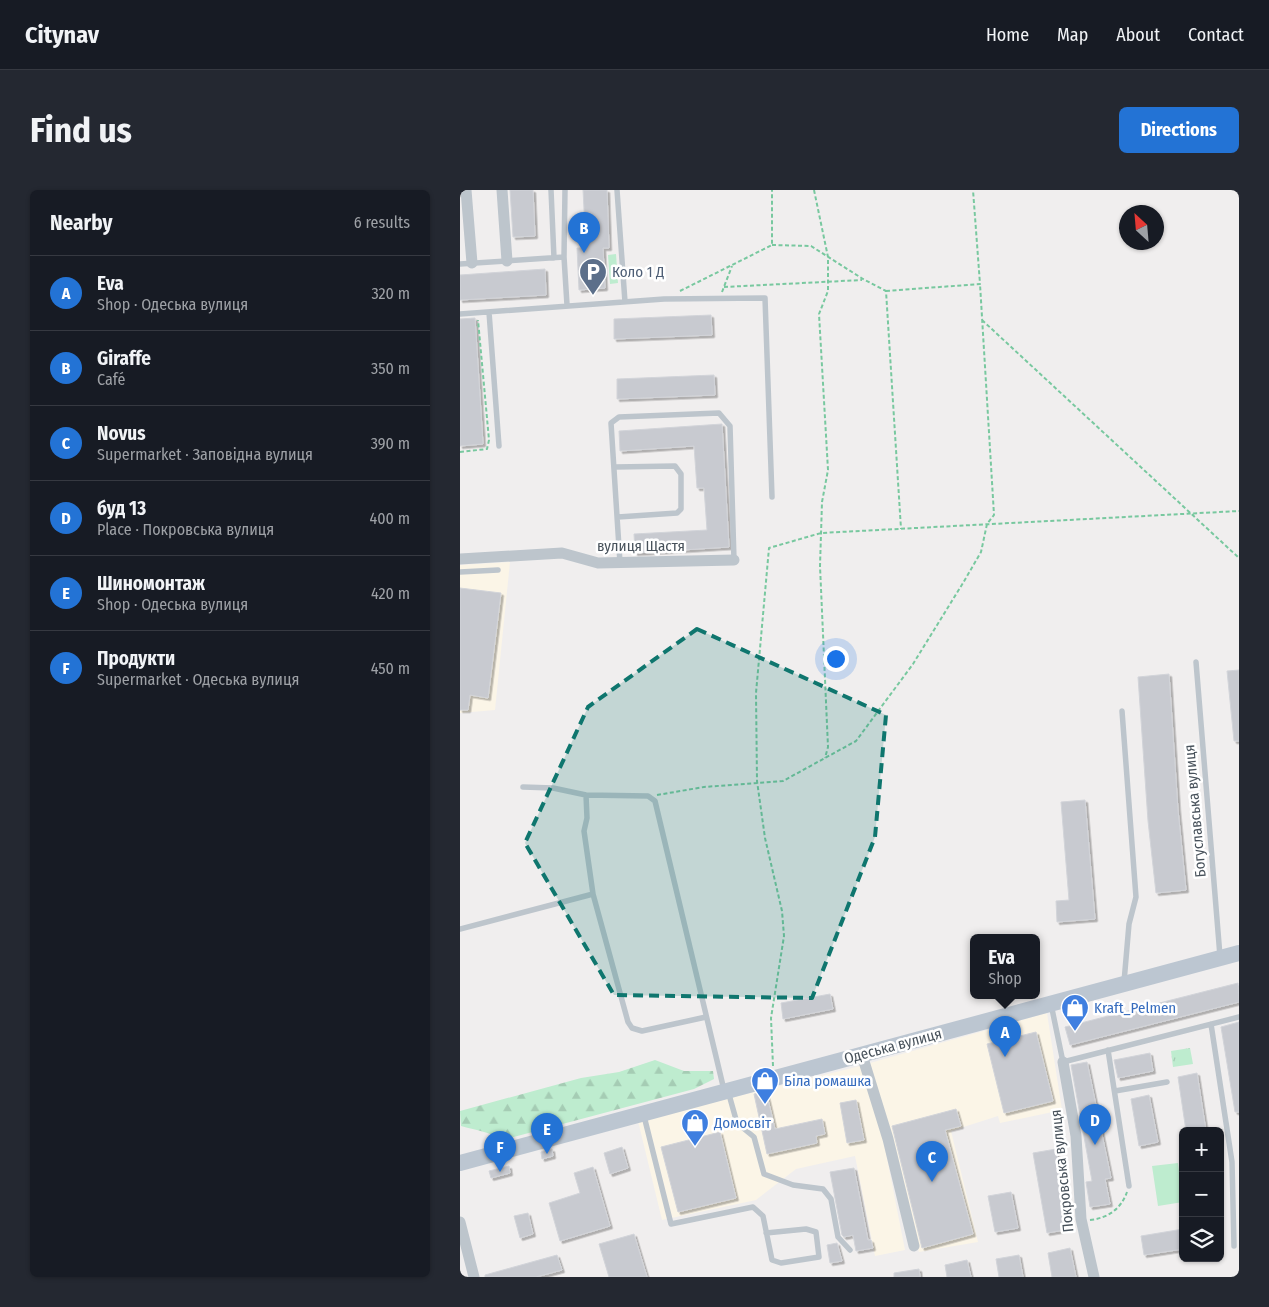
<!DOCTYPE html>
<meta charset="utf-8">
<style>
body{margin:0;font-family:"Fira Sans Condensed",sans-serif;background:#242831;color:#f1f3f6}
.controls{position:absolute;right:15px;bottom:15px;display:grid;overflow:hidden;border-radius:8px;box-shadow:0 1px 4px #0004}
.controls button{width:45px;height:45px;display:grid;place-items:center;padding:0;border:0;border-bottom:1px solid #363941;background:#171b24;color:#f1f3f6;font:25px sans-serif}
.compass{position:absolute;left:659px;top:15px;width:45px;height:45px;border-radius:50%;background:#171b24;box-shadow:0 1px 4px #0004;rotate:334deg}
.you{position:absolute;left:375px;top:468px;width:18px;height:18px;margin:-12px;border:4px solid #fff;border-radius:50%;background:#1a73e8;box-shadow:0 0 0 8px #1a73e833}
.badge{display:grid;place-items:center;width:32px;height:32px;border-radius:50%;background:#2373d5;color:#fff;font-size:16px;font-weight:700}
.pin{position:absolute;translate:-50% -41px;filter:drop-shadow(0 1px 2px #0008)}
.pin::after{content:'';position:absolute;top:26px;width:18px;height:15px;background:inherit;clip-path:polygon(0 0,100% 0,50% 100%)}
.popup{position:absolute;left:510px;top:744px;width:70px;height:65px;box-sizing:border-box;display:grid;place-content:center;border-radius:8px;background:#171b24;filter:drop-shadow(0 1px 4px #0005);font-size:16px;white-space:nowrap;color:#9ea1a6}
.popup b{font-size:19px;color:#f1f3f6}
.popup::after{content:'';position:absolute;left:50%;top:100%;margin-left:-10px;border:10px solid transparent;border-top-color:#171b24}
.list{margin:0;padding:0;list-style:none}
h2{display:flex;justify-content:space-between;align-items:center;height:65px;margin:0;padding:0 20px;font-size:21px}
h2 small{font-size:16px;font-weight:400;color:#9ea1a6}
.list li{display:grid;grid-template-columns:32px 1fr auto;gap:15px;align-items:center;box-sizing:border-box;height:75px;padding:0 20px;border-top:1px solid #363941}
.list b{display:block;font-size:19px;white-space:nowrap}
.list p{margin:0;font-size:16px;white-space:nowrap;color:#9ea1a6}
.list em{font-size:16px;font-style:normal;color:#9ea1a6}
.icon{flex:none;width:28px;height:28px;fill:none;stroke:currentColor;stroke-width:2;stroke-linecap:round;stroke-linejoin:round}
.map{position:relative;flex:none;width:779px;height:1087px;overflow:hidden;border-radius:8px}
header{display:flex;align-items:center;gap:30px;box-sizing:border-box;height:70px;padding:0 25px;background:#171b24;border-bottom:1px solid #363941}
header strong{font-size:24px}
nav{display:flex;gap:28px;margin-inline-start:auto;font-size:18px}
.intro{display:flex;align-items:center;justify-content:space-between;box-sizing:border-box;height:120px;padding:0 30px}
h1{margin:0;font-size:35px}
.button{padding:12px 22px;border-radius:8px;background:#2373d5;color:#fff;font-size:18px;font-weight:700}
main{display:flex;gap:30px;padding:0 30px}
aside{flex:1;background:#171b24;border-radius:8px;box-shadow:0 1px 4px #0004}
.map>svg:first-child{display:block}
.commercial{fill:#fbf5e7}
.grass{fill:#beeccf}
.forest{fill:url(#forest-firs)}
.park{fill:url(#park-tufts)}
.building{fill:#c8cad0;stroke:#d2d4d9;filter:url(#shadow)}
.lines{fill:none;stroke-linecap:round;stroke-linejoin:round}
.path{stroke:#78c89f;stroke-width:2;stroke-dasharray:4 2.5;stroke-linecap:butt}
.lane{stroke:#bdc5cc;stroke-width:5.5}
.street{stroke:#bdc5cc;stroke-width:11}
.secondary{stroke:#bcc6d1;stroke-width:16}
.marked{fill:#0f766e;fill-opacity:0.2;stroke:#0f766e;stroke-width:4;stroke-dasharray:10 6;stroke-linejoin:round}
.labels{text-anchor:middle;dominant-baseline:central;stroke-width:5;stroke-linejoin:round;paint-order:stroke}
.service-label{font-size:15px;fill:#4e5e75;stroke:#fff;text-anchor:start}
.street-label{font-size:15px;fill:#47515a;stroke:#fff}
.shop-label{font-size:15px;fill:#366cbe;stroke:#fff;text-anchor:start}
</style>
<header>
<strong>Citynav</strong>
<nav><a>Home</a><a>Map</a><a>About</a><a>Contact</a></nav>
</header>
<div class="intro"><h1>Find us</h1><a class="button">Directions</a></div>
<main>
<aside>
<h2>Nearby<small>6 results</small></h2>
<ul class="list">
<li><span class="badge">A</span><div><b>Eva</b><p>Shop · Одеська вулиця</p></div><em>320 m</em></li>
<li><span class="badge">B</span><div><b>Giraffe</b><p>Café</p></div><em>350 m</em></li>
<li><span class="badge">C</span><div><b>Novus</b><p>Supermarket · Заповідна вулиця</p></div><em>390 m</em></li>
<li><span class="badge">D</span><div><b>буд 13</b><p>Place · Покровська вулиця</p></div><em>400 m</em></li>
<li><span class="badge">E</span><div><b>Шиномонтаж</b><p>Shop · Одеська вулиця</p></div><em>420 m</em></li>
<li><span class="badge">F</span><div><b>Продукти</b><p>Supermarket · Одеська вулиця</p></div><em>450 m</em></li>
</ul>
</aside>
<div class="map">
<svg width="779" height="1087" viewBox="0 0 779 1087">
<defs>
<pattern id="forest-firs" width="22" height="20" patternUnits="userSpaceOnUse" patternTransform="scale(1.25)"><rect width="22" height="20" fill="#beeccf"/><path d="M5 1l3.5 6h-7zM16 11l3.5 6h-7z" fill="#a5ccb4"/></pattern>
<pattern id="park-tufts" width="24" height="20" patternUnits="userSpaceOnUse" patternTransform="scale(1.25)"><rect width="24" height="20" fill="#beeccf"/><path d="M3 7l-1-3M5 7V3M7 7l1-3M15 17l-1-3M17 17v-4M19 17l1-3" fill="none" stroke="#a5ccb4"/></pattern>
<filter id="shadow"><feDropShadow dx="2.5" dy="2.5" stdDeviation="0" flood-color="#0004"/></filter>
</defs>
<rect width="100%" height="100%" fill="#f0eeee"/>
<path class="commercial" d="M50,372l-15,148 -35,3v-148z
M587,823l15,97 -62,13 -2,-7 -47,15 27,111 -59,10 -49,-189z
M400,876l21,62 24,122 -30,6 -20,-100 -59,13 -40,31 -94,20 -24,-99z"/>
<path class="grass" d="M156,64l2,29 -8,1 -2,-29z
M718,973l5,39 -25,4 -6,-40z"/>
<path class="forest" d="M195,870l29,11h29l1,8 -20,10 -192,51c-12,-8 -27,-10 -41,-14l-1,-15 121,-33 38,-6z"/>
<path class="park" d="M730,858l3,16 -20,3 -2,-16z"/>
<path class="building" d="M50,0h23l2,46 -22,1z
M123,0h24l2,58h-6l2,40 -26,2 -2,-42h9z
M85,79l1,26 -86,5v-25z
M251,125l1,20 -98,4v-20z
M15,128l8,126 -23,2v-127z
M254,185l1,20 -98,4v-20z
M262,234l7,123 -94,6 -1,-19 73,-4 -3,-42h-7l-3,-42 -74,5 -1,-20z
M0,398l41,5 -13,105 -18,-3 -2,15h-8z
M779,480v71h-5l-7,-70z
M709,484l9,136 8,80 -30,3 -8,-72 -10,-144z
M625,610l10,119 -38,3 -1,-21 13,-1 -8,-98z
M778,793l1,19 -169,43 -5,-18z
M370,804l3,15 -50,10 -2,-16z
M779,832v90h-4l-14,-85z
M576,842l17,69 -49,12 -17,-69z
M690,863l3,18 -35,7 -4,-18z
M627,872l24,116 -6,1 5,25 -20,3 -4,-25 6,-1 -21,-116z
M737,883l9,58h-20l-8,-54z
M306,901l9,38 47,-10 3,15 -9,2 1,7 -50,11 -13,-60z
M689,905l9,47 -19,4 -8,-47z
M396,910l8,40 -17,3 -7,-40z
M496,919l5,17 -16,4 28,104 -51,14 -30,-122z
M260,942l16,66 -58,14 -17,-65z
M162,957l6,21 -18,6 -6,-21z
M92,959l1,7 -11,3 -1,-7z
M596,959l14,80 -23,4 -14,-80z
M49,976l1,7 -19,5 -2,-7z
M133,977l17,59 -50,15 -11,-38 31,-10 -6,-20z
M394,978l14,72h3l2,8 -17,3 -3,-16 -9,2 -2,-2 -12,-63z
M551,1002l7,36 -23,4 -7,-36z
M68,1023l5,21 -13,4 -6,-22z
M723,1039v20l-39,6 -3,-19z
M174,1044l13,43h-38l-10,-33z
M377,1053l5,18 -12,2 -3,-18z
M610,1058l6,29h-24l-4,-24z
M97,1065l5,15 -26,7h-51v-2z
M559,1065l4,22h-24l-3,-18z
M507,1070l4,17h-24l-2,-12z
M459,1079l1,8h-26v-4z"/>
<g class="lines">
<path class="path" d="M354,0l14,67v34l-9,23 9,156 -6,32 -2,64 8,181 -3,11
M312,55l39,1 52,33 23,12 15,238
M264,97l138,-7
M220,101l92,-46v-55
M426,101l94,-7 -7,-94
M262,102l10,-26
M522,130l257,238
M0,262l27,-3 2,-9 -11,-120
M197,605l47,-8 79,-6 73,-40 57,-77 50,-81 18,-31 6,-28 7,-9 -14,-231
M313,876l-2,-48 13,-82 -2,-25 -17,-73 -8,-57 -1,-88 13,-145 52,-15 418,-22
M630,1030c18,-2 31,-11 37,-28"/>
<path class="lane" d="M91,0l3,68
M105,0l-1,67 3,48
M157,0l8,112
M0,74l104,-7
M29,122l10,134
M0,124l204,-15 101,-1 7,199
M155,277l60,-1 6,8v35l-4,4 -59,4
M160,373l-9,-140 8,-6 100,-4 11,13 4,134
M0,382l38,-2
M736,472l24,294
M662,521l14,186 -7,27 -5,58
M63,597l30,1 33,7 62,1 7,5 69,289
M126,605l1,23 -3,13 9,63 35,128 4,6 10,3 64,-14
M0,739l133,-35
M591,814l12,58 176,-45
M751,834l21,138 2,84
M648,860l21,136
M268,901l9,32 17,14 10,37 29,11 30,4 8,10 7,38 12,13
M655,901l52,-9
M184,926l27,108 82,-17 10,9 9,44 9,3 38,-6 -3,-25 -10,-3 -40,4"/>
<path class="street" d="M6,0l6,73
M42,0l5,71
M0,369l102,-6 36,10 136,-3
M402,865l26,84 26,107
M603,872l13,74 5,83 13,58
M0,1032l14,55"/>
<path class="secondary" d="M0,973l779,-210"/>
</g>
<path class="marked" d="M237,439l189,86 -11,122 -63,161 -198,-3 -89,-152 63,-136z"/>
<defs>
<symbol id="parking-pin" viewBox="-11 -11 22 30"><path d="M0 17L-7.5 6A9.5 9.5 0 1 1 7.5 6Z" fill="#5c6f8a" stroke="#fff"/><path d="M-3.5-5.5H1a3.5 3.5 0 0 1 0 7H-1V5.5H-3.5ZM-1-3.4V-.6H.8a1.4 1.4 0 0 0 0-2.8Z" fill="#fff"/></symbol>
<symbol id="shop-pin" viewBox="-11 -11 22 30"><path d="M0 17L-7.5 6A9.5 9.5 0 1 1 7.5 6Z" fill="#3f7fe0" stroke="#fff"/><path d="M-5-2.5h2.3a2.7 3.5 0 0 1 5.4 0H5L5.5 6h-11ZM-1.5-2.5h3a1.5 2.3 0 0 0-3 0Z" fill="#fff"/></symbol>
</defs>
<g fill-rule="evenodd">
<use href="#parking-pin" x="117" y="66" width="32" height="43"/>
<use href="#shop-pin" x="599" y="802" width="32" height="43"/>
<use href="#shop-pin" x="289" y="875" width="32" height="43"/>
<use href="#shop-pin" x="219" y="917" width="32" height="43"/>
</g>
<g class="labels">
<g class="service-label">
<text x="152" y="82">Коло 1 Д</text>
</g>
<g class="street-label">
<text x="181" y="356">вулиця Щастя</text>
<text transform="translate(735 621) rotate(-95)">Богуславська вулиця</text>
<text transform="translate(433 856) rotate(-15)">Одеська вулиця</text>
<text transform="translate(602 981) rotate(-96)">Покровська вулиця</text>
</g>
<g class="shop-label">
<text x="634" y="818">Kraft_Pelmen</text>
<text x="324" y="891">Біла ромашка</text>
<text x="254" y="933">Домосвіт</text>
</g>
</g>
</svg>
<div class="controls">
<button>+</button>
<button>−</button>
<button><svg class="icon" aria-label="layers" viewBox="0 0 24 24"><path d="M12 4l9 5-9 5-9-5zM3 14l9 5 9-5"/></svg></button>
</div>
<svg class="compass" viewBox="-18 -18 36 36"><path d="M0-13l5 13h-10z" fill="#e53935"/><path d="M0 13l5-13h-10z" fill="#9ea1a6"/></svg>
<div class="you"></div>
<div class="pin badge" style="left:545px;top:867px">A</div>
<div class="popup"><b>Eva</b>Shop</div>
<div class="pin badge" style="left:124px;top:63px">B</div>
<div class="pin badge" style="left:472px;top:992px">C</div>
<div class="pin badge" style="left:635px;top:955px">D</div>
<div class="pin badge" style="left:87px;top:964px">E</div>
<div class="pin badge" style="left:40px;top:982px">F</div>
</div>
</main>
